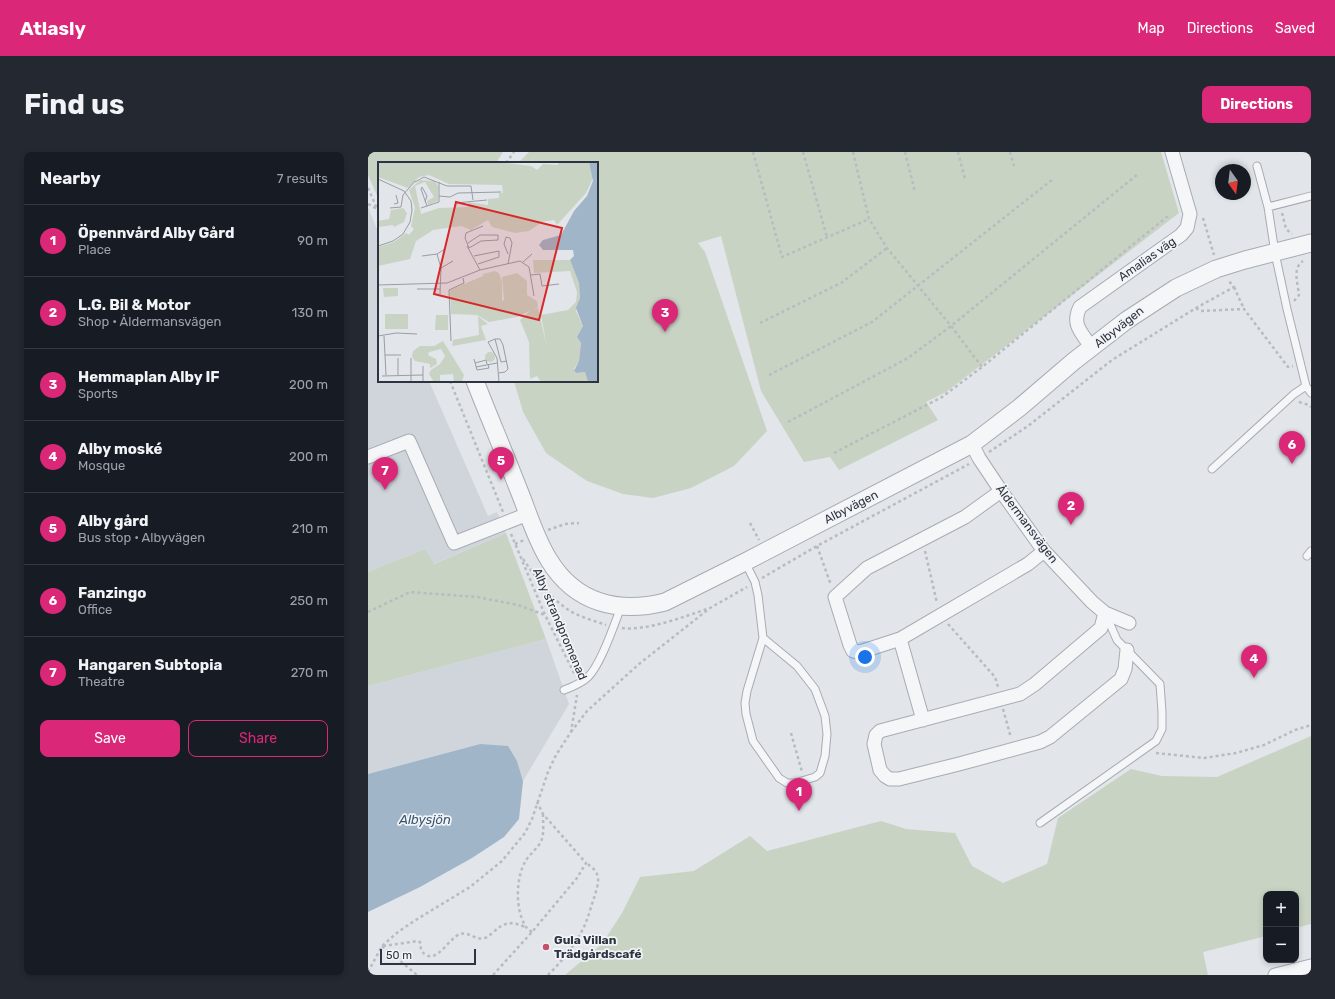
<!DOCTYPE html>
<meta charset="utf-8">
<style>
body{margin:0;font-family:Rubik,sans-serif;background:#242831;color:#f1f3f6}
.controls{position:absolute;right:12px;bottom:12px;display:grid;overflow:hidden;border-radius:8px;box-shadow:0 2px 6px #0003}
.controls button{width:36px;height:36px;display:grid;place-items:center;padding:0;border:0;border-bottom:1px solid #363941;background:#171b24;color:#f1f3f6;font:20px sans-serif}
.compass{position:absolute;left:847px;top:12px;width:36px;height:36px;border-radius:50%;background:#171b24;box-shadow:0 2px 6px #0003;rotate:166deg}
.scale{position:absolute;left:12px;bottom:10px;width:96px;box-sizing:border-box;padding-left:4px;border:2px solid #2b3440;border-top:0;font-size:11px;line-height:14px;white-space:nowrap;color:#2b3440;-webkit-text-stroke:3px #f2f4f7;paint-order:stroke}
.you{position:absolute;left:497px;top:505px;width:14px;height:14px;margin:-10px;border:3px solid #fff;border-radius:50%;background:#1a73e8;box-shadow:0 0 0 6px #1a73e833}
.badge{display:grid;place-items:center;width:26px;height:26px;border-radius:50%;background:#db2777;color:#fff;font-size:13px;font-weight:700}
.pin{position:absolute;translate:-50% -33px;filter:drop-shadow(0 1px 2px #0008)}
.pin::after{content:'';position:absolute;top:21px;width:14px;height:12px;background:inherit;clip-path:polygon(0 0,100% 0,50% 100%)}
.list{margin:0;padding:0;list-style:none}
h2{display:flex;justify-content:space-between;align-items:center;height:52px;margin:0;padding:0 16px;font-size:17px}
h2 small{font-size:13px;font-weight:400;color:#9ea1a6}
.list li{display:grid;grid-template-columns:26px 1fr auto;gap:12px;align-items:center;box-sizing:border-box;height:72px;padding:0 16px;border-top:1px solid #363941}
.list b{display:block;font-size:15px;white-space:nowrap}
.list p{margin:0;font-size:13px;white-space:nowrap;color:#9ea1a6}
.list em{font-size:13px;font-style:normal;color:#9ea1a6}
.actions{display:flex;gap:8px;padding:12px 16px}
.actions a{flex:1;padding:9px 0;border:1px solid #db2777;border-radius:8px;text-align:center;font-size:14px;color:#db2777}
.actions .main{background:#db2777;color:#fff}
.map{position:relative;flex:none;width:943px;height:823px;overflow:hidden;border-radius:8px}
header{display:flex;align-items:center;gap:24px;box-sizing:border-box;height:56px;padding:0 20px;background:#db2777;color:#fff}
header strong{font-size:19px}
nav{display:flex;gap:22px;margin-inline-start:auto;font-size:14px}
.intro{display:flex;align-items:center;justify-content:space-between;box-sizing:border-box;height:96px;padding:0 24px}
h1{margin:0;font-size:28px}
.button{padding:10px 18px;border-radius:8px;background:#db2777;color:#fff;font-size:14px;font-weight:700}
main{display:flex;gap:24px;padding:0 24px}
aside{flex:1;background:#171b24;border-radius:8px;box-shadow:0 2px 6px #0003}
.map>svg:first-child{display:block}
.built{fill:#d0d5db}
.green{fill:#c9d3c4}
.water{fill:#a0b5c7}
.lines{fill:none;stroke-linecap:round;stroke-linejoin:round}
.service-casing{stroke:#a7acb3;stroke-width:9}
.minor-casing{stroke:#a7acb3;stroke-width:15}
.tertiary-casing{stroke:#a7acb3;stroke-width:19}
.path{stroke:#b8bcc1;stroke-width:2.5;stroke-dasharray:3 3;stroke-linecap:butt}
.service{stroke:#f4f6f8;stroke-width:7}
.minor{stroke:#f4f6f8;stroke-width:13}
.tertiary{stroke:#f4f6f8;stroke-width:17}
.poi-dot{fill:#c5506a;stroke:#f2f4f7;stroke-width:1.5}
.labels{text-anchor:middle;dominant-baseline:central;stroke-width:3.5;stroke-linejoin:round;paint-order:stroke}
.street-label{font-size:12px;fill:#2b3440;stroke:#f2f4f7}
.poi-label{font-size:12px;font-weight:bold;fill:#2b3440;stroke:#f2f4f7;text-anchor:start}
.water-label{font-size:13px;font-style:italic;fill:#385672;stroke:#f2f4f7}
.inset-road{fill:none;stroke:#999ea5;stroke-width:1}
.view{fill:#d62828;fill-opacity:0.15;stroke:#d62828;stroke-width:2}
.inset-edge{fill:none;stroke:#2b3440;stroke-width:2}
</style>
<header>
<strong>Atlasly</strong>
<nav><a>Map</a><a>Directions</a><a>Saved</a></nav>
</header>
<div class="intro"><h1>Find us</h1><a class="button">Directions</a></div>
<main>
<aside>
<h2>Nearby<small>7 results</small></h2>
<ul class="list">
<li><span class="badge">1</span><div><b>Öpennvård Alby Gård</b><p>Place</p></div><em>90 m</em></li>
<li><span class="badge">2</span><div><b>L.G. Bil &amp; Motor</b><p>Shop · Åldermansvägen</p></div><em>130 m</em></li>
<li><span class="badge">3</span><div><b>Hemmaplan Alby IF</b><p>Sports</p></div><em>200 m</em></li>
<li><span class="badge">4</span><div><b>Alby moské</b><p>Mosque</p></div><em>200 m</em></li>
<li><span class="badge">5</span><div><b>Alby gård</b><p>Bus stop · Albyvägen</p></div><em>210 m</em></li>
<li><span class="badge">6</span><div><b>Fanzingo</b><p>Office</p></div><em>250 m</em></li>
<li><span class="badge">7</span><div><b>Hangaren Subtopia</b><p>Theatre</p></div><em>270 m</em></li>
</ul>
<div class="actions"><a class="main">Save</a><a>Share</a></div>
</aside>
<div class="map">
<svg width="943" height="823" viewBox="0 0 943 823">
<rect width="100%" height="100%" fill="#e2e5e9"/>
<path class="built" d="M0,55l11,27v147h50l59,135 9,-4 9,21 -73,31 -8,-15 -57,23z
M178,487l23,65 -46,77 -6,-20 -37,-17 -112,30v-88z"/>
<path class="green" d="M0,0h135l-7,11h-117v37l-11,-25z
M161,0h632l18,61 -233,179 -20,10 12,18 -99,50 -9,-13 -26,5 -43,-71 -40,-155 -23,7 7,9 62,179 -33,35 -43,22 -38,10 -30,-4 -36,-13 -41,-28 -23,-41 -9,-31h83v-218h-79z
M138,381l40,106 -178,47v-114l57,-23 9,15z
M943,584v188l-15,4v-34h-30v42l-63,16 5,23h-643l37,-31 20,-31 18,-36 54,-6 56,-35 17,15 114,-30 25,8 49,4 17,33 31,17 44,-19 11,-46 73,-49 31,7 55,1z"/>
<path class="water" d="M112,592l28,2 9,15 6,20 -4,38 -15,18 -32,21 -52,29 -52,25v-138z"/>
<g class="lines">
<defs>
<path id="service" d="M889,14l11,41 7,46 12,56 19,77 5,7
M900,55l43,-11
M844,317l82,-75 12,-8
M939,404l4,-5
M377,410l10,20 3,13 5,43 -16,53 -2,12 1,11 7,27 26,37 8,5h8l20,-6 5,-4 5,-17 2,-22 -2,-18 -10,-27 -18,-23 -34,-28
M196,538c8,-3 18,-7 24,-13 13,-13 26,-52 33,-70
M672,671l116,-82 6,-12v-17l-2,-28 -43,-44 -11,-25"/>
<path id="minor" d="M724,196c-10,-15 -21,-23 -12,-41l101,-72 6,-7 3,-14 -18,-62
M604,292l7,14 22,33 43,60 48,51 13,11 24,10
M0,305l41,-16 45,102 74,-29
M633,339l-36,26 -98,51 -32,29 15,48 3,6 7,1 40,-13 128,-75 16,-13
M737,461l-4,15 -66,56 -15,10 -140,37 -4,4 -2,9 6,26 5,6 5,3h9l60,-15 81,-22 10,-5 71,-58 4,-10 2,-19
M532,487l23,81
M907,823l36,-9"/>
<path id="tertiary" d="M107,229c14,36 29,71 43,107 10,24 17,50 31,72 26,43 69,54 116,42l80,-40 227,-118 47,-36 55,-47 53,-41 49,-32 40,-19 29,-9 66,-17"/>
</defs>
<use href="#service" class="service-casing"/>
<use href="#minor" class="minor-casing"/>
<use href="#tertiary" class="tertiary-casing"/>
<path class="path" d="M385,0l29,105 87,-38
M435,0l24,85
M485,0l16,67 18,29 64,78 31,41
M537,0l10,40
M590,0l7,27
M642,0l4,14
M138,11l8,-11
M0,36l11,25
M0,52l9,5
M914,61l4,16 6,5
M835,66l11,37
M866,135l10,22
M926,149l5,-6c-1,-11 -7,-27 4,-34
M828,156l4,3 44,-2 44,58 5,-1
M392,171l81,-40 46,-35
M401,223l103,-53 181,-143
M82,229l53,131
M931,250l10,3 2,2
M420,270l120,-64 43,-32 187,-152
M621,300l39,-26 84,-66 84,-52 38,-21 -6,-7
M466,301l108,-56 40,-30 186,-151
M382,371l9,17
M180,378l17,-6 14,-1
M143,382l34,81 30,60
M147,392l9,-4
M449,394l14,39
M557,399l12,52
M155,407c12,17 24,35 40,47 12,10 29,14 43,19
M394,426l55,-32 152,-82
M0,460l42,-20 67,5 41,8 27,10
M580,472l47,53 3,10
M254,476c25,3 61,-11 85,-19
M635,557l8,29
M203,580l16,-21 52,-47 71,-56 37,-21
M423,581l11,39
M788,601l48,5 32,-5 28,-8 31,-15 16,-5
M164,780c-3,-2 -6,-4 -7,-7 -10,-16 -9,-47 0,-63 4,-8 14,-14 17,-23 2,-7 1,-17 1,-25
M14,794l35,29
M15,794l35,-5 2,1c1,6 0,9 6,13 12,7 23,-17 34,-21 9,-3 16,7 24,4 3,0 6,-3 8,-5 12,-10 17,-13 33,-6
M0,820l14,-26 16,-14 16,-11 56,-34 32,-26 23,-28 7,-14 16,-47 8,-17 15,-23 6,-37
M125,823l39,-43 45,-54 9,-15 -43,-49 -6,-12
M180,823c15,-15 30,-33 38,-53 3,-7 5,-16 8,-24 2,-7 6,-17 3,-24 -2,-5 -7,-8 -11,-11"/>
<use href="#service" class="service"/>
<use href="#minor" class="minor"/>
<use href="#tertiary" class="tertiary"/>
</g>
<circle class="poi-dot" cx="178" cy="795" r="4"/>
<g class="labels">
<g class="street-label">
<text transform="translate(779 107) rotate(-35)">Amalias väg</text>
<text transform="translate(751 175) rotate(-38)">Albyvägen</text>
<text transform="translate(483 355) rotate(-27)">Albyvägen</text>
<text transform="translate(659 372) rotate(53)">Åldermansvägen</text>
<text transform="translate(192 472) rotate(67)">Alby strandpromenad</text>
</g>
<g class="poi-label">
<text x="186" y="788">Gula Villan<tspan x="186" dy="14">Trädgårdscafé</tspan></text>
</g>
<g class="water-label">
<text x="57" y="667">Albysjön</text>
</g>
</g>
<g transform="translate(10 10)">
<rect width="220" height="220" fill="#e2e5e9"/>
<path d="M0,0h119l34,4 6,4 6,-6 15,1v-3h31l4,16 -7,15 -29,32 -3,-5 -12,2 -13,9 -14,2 -23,-6 -4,-7 -17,10 -10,-4 -28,4 -17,11 -6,18 -32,7v-19l16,-5 12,-9 3,2 5,-6 -3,-3 4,-18 -6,-18 11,-10 15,1 3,5v15l-10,4 -1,-4 7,-4 -9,-15 -10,4 6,28 18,-6 29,-1v-5l20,3v-6l11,-1v-5h4l-1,-8 -53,-1 -20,-9 -10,2 -11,11 -30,-11zM25,46l4,5 -3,9 -10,5 -1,-2 -15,2v-6l11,-2 2,-9zM155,98h37l9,23 1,15 -4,13 7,15 -6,11 4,6 -2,18 -5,8 3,4 8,-1 3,10h-47l-4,-6 -7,3 -1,-37 -9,-22 12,-11 6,-1 9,40 -6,-33 27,-5 8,-8 1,-10 -7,-21 -36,2zM117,109l4,2 3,9v19l2,-1 -2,-23 15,-4 10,8v14l10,6 1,6 -21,10 -28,5 -12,-7 -26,-1 -1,-24 33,-14v-2zM5,126h15v8l-14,1zM7,152h23v15h-23zM58,153h12v15h-13zM100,154l10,8 -7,2 5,14 -34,6 1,-6 26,-5zM65,179l21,34 -2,7h-8l-1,-8 -13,1v7h-6l-2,-3 -3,-5 2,-4 9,-6 5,-8 -4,-7 -12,3 -1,3 8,4 1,5 -7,4v-4l-15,-3 -3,-4 1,-6 7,-5h14zM107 195a5 5 0 1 1 10 0a5 5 0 1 1-10 0Z" fill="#c9d3c4"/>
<path d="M211,0h9v220h-10l-3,-10 -8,1 -3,-2 5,-10 2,-18 -4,-6 6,-11 -7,-18 4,-10 -1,-15 -9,-23 4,-4 -1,-6h-30l-4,-5 4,-5 18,-5 13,-24 13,-15 6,-15z" fill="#a0b5c7"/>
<path class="inset-road" d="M0,17l26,12 7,10 1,9 -2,12 -7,12 -10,7 -15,5M37,20l9,-5 23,9h24l2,14M61,34l11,1 8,-4 43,-1M47,40l2,-6 -5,-9 -1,2 6,17M77,41l32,-3M16,42l4,-1 -2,-8M12,46l11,-1 2,-12 12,-14M43,46l18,-6v-20M90,81l12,-8h18v5l-17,1 -12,7 -4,-10 1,-5 17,-7M89,84l13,24M59,92l4,14 -1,26M44,94l15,-2 8,-5M96,94l25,-5v6l-21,7M145,100l9,-8M130,102l4,-21 -2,-5 -4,-1 -2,7 4,10M63,106l12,-7M153,113l9,-1 2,12 17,-2M0,123l69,-2 33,-13 40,-9 9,6 5,29M39,127h23M0,174l18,-3 21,1M6,174l2,39M117,177l6,23 6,-1M73,179l-2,-51 15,-7 -1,-5M7,193h16M20,196v17M33,196v24M96,197l3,11 12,-2 -1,-4M97,201l11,-3 1,4M45,204v16M98,205l21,-4M121,211l6,-1 3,-3 -5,-24 -3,-6h-5l-7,3 9,16 2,24M4,214l41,-1"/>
<path class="view" d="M78,40l106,26 -23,92 -105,-26z"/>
<rect width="220" height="220" class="inset-edge"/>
</g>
</svg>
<div class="controls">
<button>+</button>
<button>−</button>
</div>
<svg class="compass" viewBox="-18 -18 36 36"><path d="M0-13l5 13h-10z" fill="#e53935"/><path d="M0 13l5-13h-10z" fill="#9ea1a6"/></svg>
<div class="scale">50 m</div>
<div class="you"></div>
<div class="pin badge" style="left:431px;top:659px">1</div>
<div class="pin badge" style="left:703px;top:373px">2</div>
<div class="pin badge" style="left:297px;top:180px">3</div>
<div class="pin badge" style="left:886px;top:526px">4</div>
<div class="pin badge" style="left:133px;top:328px">5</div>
<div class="pin badge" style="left:924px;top:312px">6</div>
<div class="pin badge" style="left:17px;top:338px">7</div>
</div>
</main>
